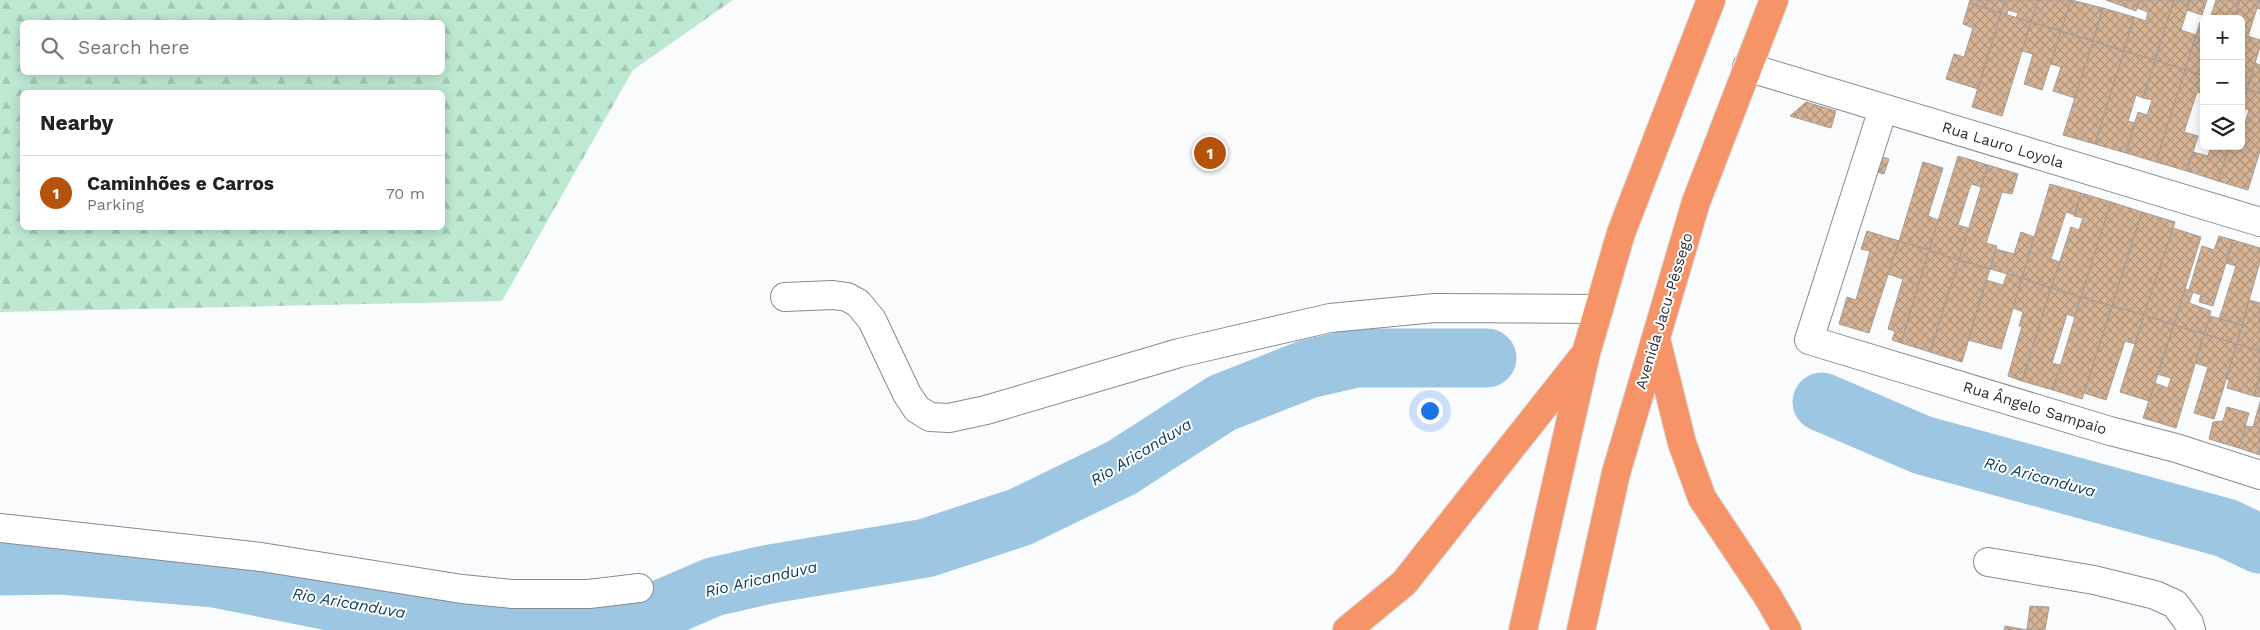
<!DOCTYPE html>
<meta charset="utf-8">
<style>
body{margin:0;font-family:"Work Sans",sans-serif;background:#f2f2f2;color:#222}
.controls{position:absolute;right:15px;top:15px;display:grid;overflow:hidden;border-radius:8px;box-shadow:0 2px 12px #0003}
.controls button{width:45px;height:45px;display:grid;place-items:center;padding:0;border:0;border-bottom:1px solid #e0e0e0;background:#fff;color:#222;font:25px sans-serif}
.you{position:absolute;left:1429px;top:410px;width:18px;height:18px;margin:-12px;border:4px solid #fff;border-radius:50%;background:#1a73e8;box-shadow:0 0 0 8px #1a73e833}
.badge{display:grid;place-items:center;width:32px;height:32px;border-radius:50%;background:#b45309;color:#fff;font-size:16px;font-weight:700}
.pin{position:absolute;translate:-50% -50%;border:2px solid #fff;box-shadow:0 1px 5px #0006}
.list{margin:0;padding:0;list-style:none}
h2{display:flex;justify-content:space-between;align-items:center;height:65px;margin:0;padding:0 20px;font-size:21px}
h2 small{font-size:16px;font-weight:400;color:#767676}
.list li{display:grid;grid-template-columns:32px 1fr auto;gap:15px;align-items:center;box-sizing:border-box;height:75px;padding:0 20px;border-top:1px solid #e0e0e0}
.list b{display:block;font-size:19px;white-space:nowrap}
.list p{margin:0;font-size:16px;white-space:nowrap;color:#767676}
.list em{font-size:16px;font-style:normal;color:#767676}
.icon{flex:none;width:28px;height:28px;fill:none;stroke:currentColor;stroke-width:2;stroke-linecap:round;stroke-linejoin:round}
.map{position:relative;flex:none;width:2260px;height:630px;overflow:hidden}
.search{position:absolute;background:#fff;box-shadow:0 2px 12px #0003;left:20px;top:20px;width:425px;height:55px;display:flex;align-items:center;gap:12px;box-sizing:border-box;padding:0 18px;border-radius:8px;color:#767676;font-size:19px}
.panel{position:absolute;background:#fff;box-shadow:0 2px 12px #0003;left:20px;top:90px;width:425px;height:140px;border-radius:8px}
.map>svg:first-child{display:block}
.forest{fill:url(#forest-firs);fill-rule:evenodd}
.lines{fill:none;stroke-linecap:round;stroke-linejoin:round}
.river{stroke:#9cc6e2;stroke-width:59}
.building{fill:url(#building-cross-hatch);stroke:#a69d96}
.minor-casing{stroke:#858a93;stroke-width:30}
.highway-casing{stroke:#d5d5d6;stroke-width:30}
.minor{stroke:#fff;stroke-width:28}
.highway{stroke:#f69468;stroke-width:28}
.labels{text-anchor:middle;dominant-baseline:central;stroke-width:4;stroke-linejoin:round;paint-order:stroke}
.street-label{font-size:15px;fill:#2c2e31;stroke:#fff}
.water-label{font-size:16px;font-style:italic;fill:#0d415d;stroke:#fff}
</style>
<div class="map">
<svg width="2260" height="630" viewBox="0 0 2260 630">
<defs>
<pattern id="forest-firs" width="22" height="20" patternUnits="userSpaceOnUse" patternTransform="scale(1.25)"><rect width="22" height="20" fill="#bde8d1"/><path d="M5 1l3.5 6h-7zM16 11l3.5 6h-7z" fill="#a3c7b4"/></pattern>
<pattern id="building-cross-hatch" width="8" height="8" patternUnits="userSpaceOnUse" patternTransform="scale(1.25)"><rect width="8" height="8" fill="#d7b395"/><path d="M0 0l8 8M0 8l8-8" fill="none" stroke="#af927a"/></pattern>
</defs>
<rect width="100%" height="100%" fill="#fafbfd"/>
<path class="forest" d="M0,0h733l-100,70 -131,231 -502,11zM22,22h420v50h-420zM22,92h420v136h-420z"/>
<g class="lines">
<path class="river" d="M1822,402l100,43 304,83 34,16
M0,566l62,-1 153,13 145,29 129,18 79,1 87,-14 58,-25 52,-12 161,-27 94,-31 101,-49 101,-65 86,-34 48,-11h131"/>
</g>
<path class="building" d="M1970,0h35l-4,13 -32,-10z
M2005,0h33l-7,22 -15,-4 2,-5 -10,-3 -1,4 -6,-1z
M2038,0h33l-10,31 -30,-9z
M2071,0l32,8 -10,33 -32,-10z
M2106,0h33l-3,11z
M2140,0h34l-19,60 -31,-9 10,-34 12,4 2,-9 -11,-4z
M2174,0h16l-9,30 15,5 -11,35 -30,-10z
M2190,0h17l-5,15 -15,-5z
M2216,0h24l-6,19h-24z
M2240,0h20v9l-3,-1 -9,28 12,4v7l-13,42 -6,-1v-69h-7z
M1969,3l32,10 -23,76 -32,-10 8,-25 10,3 9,-29 -10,-4z
M2103,8l31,9 -10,34 -31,-10z
M2001,13l30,9 -29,94 -30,-9z
M2031,22l30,9 -19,59 -18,-6 9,-30 -11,-3z
M2200,22l4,1v53l-19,-6z
M2061,31l32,10 -18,57 -22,-7 8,-24 -10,-3z
M2093,41l31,10 -29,93 -32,-9z
M2124,51l31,9 -12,38 -7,-3 -8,26 7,2 -9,30 -31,-9z
M2155,60l30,10 -29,92 -30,-9 12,-41 9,3 5,-15 -9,-2z
M2255,63l5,2v28l-13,-4z
M2185,70l19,6v18l-7,-2 -13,40 14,4 -11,35 -31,-9z
M2241,88l6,1 -6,18z
M2247,89l13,4v58l-12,39 -30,-9 11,-35h12v-10l8,-26 -8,-3z
M1806,102l30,9 -5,17 -41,-12z
M2211,146h18l-11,35 -31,-10 6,-19 15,4z
M1958,156l30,9 -7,22 -10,-3 -13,41 10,3 -9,32 -30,-10z
M1882,157l7,2 -5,15 -7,-2z
M1923,162l20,6 -15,48 10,4 -9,30 -30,-9z
M1988,165l30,9 -6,20 -10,-2 -16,51 11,3 -7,23 -31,-9z
M2050,184l31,9 -6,22 -9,-3 -15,47 9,3 -9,26 -29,-10z
M2081,193l30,9 -30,95 -30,-9 20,-61 8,3 4,-12 -9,-2z
M2111,202l31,10 -30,94 -31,-9z
M2142,212l33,10 -31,93 -32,-9z
M2173,228l28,9 -27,88 -30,-10z
M1867,231l32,10 -30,92 -30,-9 8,-27 9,3 14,-49 -9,-2z
M2021,232l13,5 -12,41 -32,-9 6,-20 18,5z
M2219,236l14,4 -20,66 -14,-4 2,-7 -8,-3 -4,11 22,8 -7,23 -30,-9 11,-36 4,1 13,-44 12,4z
M2233,240l27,8v14l-18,63 -23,-6 17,-53 -10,-3z
M1899,241l30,9 -28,93 -9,-3 3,-9 -7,-2 15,-50 -15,-5z
M1929,250l30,10 -29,92 -29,-9z
M1959,260l31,9 -28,93 -32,-10z
M2007,274l15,4 -21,71 -33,-9 18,-60 17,5z
M2022,278l29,10 -29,93 -14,-5 14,-50h-3l4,-14 -10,-4z
M2051,288l30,9 -6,20 -8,-3 -15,49 8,2 -7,25 -31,-9z
M2081,297l31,9 -30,93 -29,-9z
M2249,300l11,3v48l-23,-7z
M2112,306l32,9 -9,29 -10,-3 -19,59 -22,-7z
M2144,315l30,10 -25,76 -29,-9z
M2210,316l32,9 -5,19 -33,-10z
M2174,325l30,9 -28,94 -33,-10 12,-35 13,5 3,-10 -14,-4z
M2204,334l33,10 -23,75 -20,-6 14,-46 -13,-4z
M2237,344l23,7v24l-6,21 -27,-8 2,-8 -3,-2z
M2260,375v22l-6,-1z
M2260,402v53l-21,-7 7,-22 7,1z
M2227,407l22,6 -10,35 -30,-9 4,-17 10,-1z
M2030,606l19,1 -4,23h-18z
M2005,626l22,4h2h-25z"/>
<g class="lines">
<defs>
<path id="minor" d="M1747,67l513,155
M1883,109l-74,231 301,91 66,17 84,27
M785,297l48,-2 14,2 11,6 14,17 35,74 10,15 13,8 19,1 37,-8 193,-57 151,-35 105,-10 164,1
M0,528l261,29 201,32 50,5h77l50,-6
M1988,562l106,18 61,15 20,9 14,19 2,7"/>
<path id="highway" d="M1656,339l26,104 20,55 66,99 19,33
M1347,630l57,-47 178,-225
M1523,630l63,-277 35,-120 90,-233
M1581,630l35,-157 80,-271 78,-202"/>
</defs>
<use href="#minor" class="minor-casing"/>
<use href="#highway" class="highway-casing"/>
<use href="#minor" class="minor"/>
<use href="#highway" class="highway"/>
</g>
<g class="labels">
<g class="street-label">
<text transform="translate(2003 145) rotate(17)">Rua Lauro Loyola</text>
<text transform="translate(1664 311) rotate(-73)">Avenida Jacu-Pêssego</text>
<text transform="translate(2035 408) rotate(17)">Rua Ângelo Sampaio</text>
</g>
<g class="water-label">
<text transform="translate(1141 452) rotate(-31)">Rio Aricanduva</text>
<text transform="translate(2040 477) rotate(15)">Rio Aricanduva</text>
<text transform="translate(761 579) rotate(-13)">Rio Aricanduva</text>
<text transform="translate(349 603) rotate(10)">Rio Aricanduva</text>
</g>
</g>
</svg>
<div class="controls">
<button>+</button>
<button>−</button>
<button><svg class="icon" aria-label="layers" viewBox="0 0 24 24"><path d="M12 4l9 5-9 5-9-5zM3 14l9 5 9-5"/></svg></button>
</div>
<div class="you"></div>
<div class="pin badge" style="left:1210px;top:153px">1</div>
<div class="search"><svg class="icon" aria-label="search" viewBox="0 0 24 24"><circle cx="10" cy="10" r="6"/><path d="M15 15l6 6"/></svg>Search here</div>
<section class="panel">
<h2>Nearby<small></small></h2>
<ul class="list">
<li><span class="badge">1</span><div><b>Caminhões e Carros</b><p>Parking</p></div><em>70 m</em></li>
</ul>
</section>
</div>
